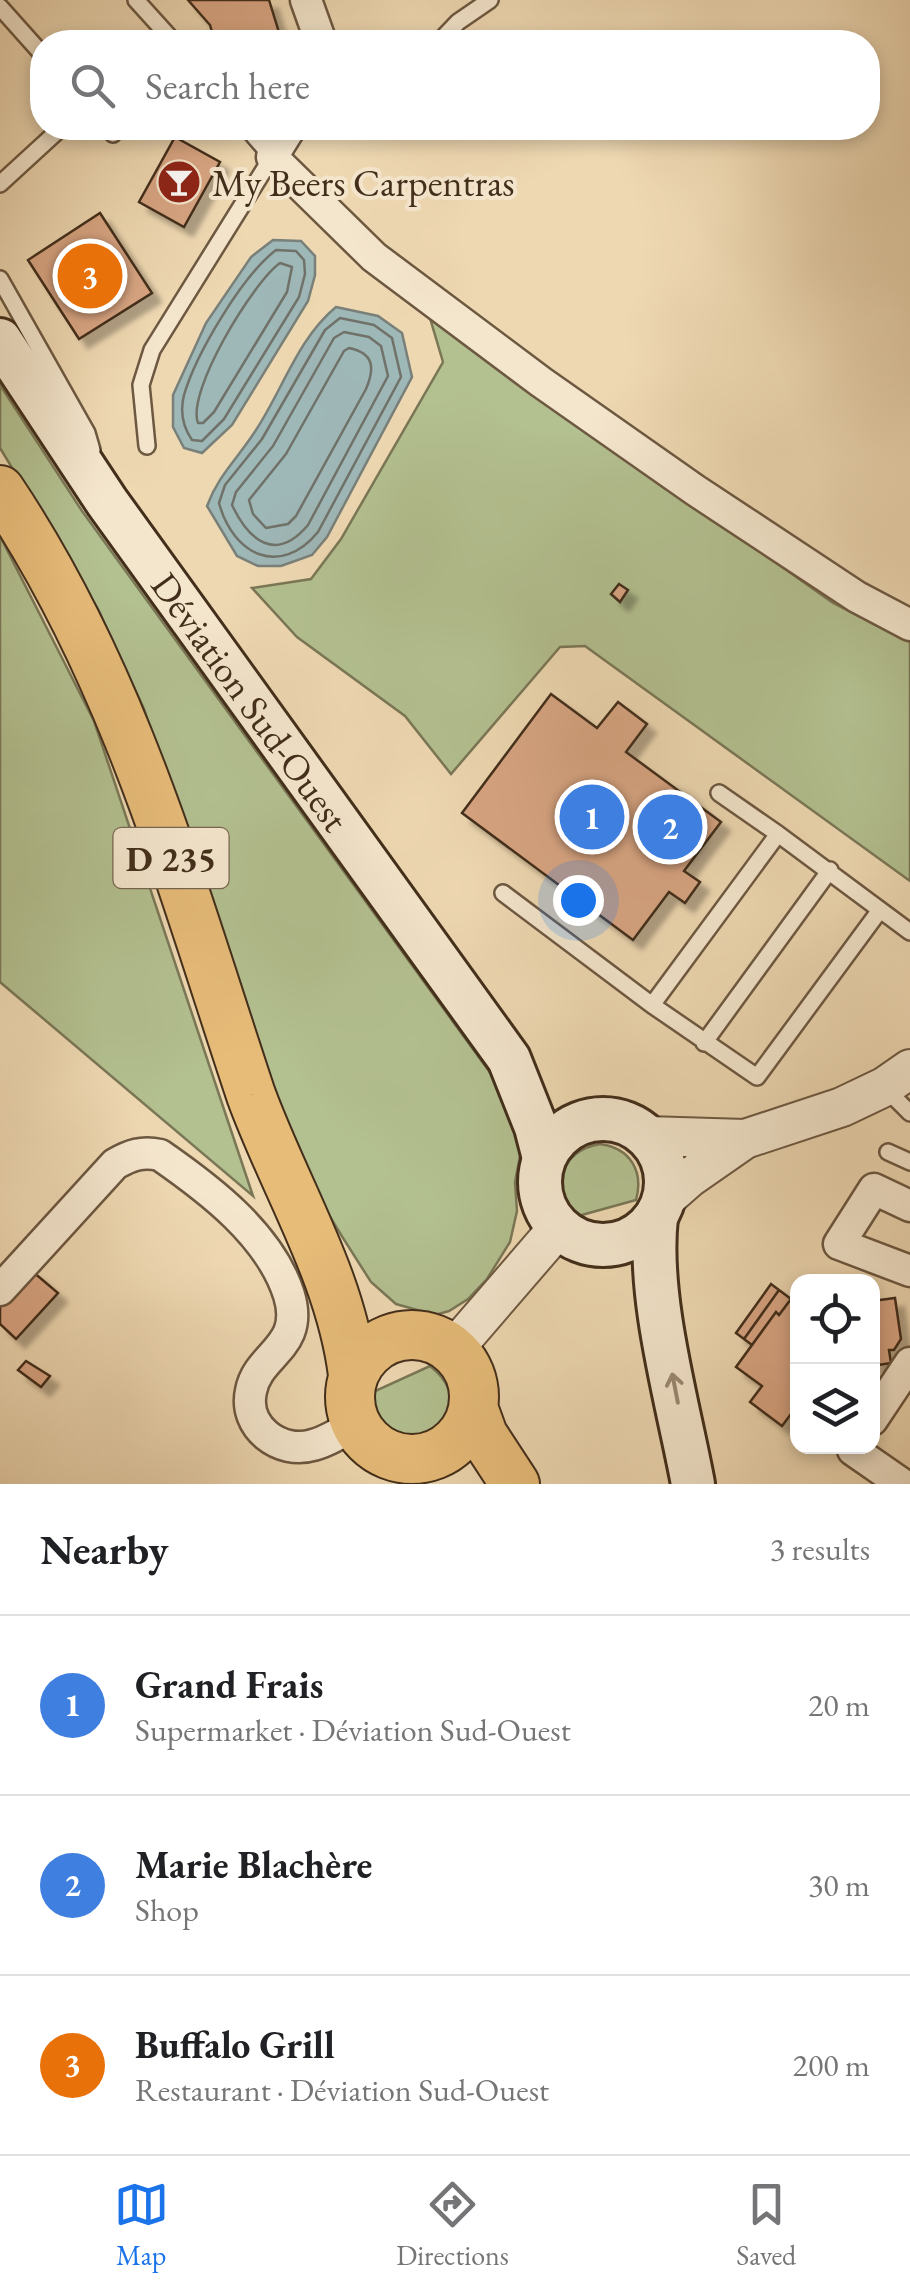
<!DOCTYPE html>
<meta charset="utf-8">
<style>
body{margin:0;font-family:"EB Garamond",serif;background:#f6f6f6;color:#202124}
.controls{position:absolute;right:30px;bottom:30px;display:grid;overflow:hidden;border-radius:20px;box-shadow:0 5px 15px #0003}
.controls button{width:90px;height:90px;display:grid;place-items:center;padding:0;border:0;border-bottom:2px solid #e0e0e0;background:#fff;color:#202124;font:50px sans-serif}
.you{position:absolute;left:578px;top:900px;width:35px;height:35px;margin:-25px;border:8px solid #fff;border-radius:50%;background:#1a73e8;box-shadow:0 0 0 15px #1a73e833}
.badge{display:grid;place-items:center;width:65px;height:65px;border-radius:50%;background:#1a73e8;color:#fff;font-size:32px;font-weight:700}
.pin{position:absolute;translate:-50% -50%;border:5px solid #fff;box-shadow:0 2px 10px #0006}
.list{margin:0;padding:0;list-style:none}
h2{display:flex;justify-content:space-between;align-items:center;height:130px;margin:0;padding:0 40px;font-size:42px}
h2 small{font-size:32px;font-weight:400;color:#757577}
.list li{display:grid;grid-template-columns:65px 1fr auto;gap:30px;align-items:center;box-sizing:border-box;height:180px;padding:0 40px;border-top:2px solid #e0e0e0}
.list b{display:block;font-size:38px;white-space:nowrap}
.list p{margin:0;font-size:32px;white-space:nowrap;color:#757577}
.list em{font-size:32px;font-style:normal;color:#757577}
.icon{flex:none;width:55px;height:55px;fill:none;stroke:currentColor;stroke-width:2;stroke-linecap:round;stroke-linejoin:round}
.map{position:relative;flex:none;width:910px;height:1484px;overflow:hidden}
.search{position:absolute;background:#fff;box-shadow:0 5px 15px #0003;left:30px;right:30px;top:30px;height:110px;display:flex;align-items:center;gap:25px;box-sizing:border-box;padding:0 35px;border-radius:40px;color:#757577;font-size:38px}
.sheet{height:670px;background:#fff}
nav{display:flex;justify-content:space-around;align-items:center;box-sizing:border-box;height:140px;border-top:2px solid #e0e0e0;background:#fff;font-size:28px;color:#757577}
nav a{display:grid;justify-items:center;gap:5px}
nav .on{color:#1a73e8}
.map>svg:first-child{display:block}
.green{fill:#b3c090;stroke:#7a7756;stroke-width:2.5}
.water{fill:#9eb7b7;stroke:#798079;stroke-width:2.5}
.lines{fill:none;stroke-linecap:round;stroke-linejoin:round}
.shore{stroke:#707269;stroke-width:2.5}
.building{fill:#d8a583;stroke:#422e1b;stroke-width:2.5;filter:url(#shadow)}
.service-casing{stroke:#6d5841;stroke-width:20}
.minor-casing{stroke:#6d5841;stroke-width:35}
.tertiary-casing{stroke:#6d5841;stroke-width:42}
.secondary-casing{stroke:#422e1b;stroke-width:48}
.primary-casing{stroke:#422e1b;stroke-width:52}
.service{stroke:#f4e6cd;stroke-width:15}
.minor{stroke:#f4e6cd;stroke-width:30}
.tertiary{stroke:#f4e6cd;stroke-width:38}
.secondary{stroke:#f4e6cd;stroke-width:42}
.primary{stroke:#e7bc79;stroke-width:48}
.oneway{stroke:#9b8a74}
.labels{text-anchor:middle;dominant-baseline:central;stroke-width:8;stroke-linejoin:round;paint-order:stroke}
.shield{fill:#f4e6cd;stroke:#776550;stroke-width:2.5}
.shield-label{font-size:35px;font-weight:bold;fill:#422e1b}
.poi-label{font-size:38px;fill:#422e1b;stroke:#f4e6cd;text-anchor:start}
.street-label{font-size:38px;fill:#422e1b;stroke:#f4e6cd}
</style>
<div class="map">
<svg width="910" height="1484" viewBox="0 0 910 1484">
<defs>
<filter id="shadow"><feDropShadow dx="9" dy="9" stdDeviation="2.5" flood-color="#0004"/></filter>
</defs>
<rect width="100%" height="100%" fill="#eed8b2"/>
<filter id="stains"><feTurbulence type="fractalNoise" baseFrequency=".002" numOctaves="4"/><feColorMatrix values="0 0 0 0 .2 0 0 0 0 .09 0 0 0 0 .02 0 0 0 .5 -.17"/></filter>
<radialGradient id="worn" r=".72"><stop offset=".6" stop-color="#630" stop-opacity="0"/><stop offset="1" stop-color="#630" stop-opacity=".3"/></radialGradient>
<path class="green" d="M430,318l403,285 77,39v239l-325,-235 -25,1 -109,127 -46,-58 -108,-79 -45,-49 59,-9 30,-40 102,-177z
M0,385l82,126 417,574 24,55 -8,42 2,29 -7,31 -23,37 -19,20 -19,12 -14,4 -39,-11 -25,-22 -28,-44 -27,-44 -35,-77 -137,-408 -46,-100 -98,-161z
M0,536l94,185 159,475 -253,-214z
M600,1144c30,4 44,27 36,56l-58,16c-30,-26 -17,-66 22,-72z
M430,1366c69,55 -62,113 -57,26z"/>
<path class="water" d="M273,240l28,1 14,15v19l-7,26 -76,124 -30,28 -18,-5 -11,-21v-32l33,-72 45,-66z
M336,307l42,9 24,17 10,44 -85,160 -15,18 -31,11h-23l-21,-10 -30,-50c11,-30 30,-47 47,-73 28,-41 43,-94 82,-126z"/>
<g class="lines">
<path class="shore" d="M276,250l20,1 8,9 1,14 -6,23 -75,122 -22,22 -10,-1c-9,-13 -12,-29 -8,-45 12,-41 58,-119 92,-145z
M280,263l12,4 -5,25 -73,120 -11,11h-5c-12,-31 55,-141 82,-160z
M340,318l34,7 18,13 9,39 -83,155c-38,46 -85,23 -99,-29l6,-18 37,-46 63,-109z
M344,332l25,5 12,9 7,30 -80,149c-32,38 -59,16 -76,-20l4,-13 37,-46 61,-108z
M349,348c25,5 26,20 17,41l-70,127 -8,8 -22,4 -13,-14 -4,-14 37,-46 58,-103z"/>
</g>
<path class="building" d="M188,0h81l13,42h-67l-5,-17z
M175,137l45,25 -36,65 -45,-25z
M100,213l52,80 -73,46 -51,-79z
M619,584l9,6 -8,12 -9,-8z
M551,694l46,34 21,-26 29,22 -21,28 95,70 -37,49 16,11 -15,21 -16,-11 -36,48 -171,-127z
M32,1271l26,22 -42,46 -16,-15v-17z
M771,1284l8,6 -35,49 -8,-6z
M779,1290l12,9 -12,16 -3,-3 -24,33 -8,-6z
M798,1298v114l-4,-2 -12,16 -32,-24 12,-16 -26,-19 40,-55 3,3 12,-16z
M895,1298l6,41 -7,11h-5l2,13 -19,3v-65z
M26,1361l24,15 -9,11 -23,-17z"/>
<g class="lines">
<defs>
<path id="service" d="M136,0l38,42
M0,7l42,47
M439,42l19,-20 32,-22
M108,128l5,6
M326,128h3
M0,184l61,-56
M0,279l87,154 5,17
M147,446l-6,-61 11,-35 120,-193 -25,-29
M719,793l59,41
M503,893l149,112
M880,910l-123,167 -105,-72 126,-171 132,98
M704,1043l126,-173
M884,1087l26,26
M888,1152l22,10"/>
<path id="minor" d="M306,0l15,42
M290,128l-18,29 102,100 167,125 154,108 162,107 53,28
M910,1206l-36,-17 -35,55 71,27
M0,1290l115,-126c16,-9 27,-13 45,-9 49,34 110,80 129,140 16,53 -31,58 -38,96 -8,36 29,64 62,54 15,-4 29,-13 42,-21
M872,1420l38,-57
M855,1446l-2,4 49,34"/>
<path id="tertiary" d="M647,1136l98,3
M664,1200l25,-22 56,-39 97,-32 42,-20 26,-18
M453,1350l106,-123"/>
<g id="secondary">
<path id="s1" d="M0,340l107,162 402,557 27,68 8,31"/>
<circle cx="603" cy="1182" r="63"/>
<path d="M656,1217c-9,81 22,186 37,267"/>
</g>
<path id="primary" d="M0,490c125,186 181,395 251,605 34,93 90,181 102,280
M350 1397a62 62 0 1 1 124 0a62 62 0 1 1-124 0Z
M474,1410l9,25 32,49"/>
</defs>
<use href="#service" class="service-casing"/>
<use href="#minor" class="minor-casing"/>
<use href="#tertiary" class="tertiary-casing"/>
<use href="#secondary" class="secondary-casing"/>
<use href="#primary" class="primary-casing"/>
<use href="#service" class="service"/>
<use href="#minor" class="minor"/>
<use href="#tertiary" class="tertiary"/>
<use href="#secondary" class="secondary"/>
<use href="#primary" class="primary"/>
</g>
<defs><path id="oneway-shaft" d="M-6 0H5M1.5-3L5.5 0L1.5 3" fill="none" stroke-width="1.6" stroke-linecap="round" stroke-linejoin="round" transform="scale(2.5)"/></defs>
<use class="oneway" href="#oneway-shaft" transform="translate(675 1388) rotate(-101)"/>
<defs>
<symbol id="bar-disc" viewBox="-11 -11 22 22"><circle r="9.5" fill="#8f2418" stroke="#f4e6cd"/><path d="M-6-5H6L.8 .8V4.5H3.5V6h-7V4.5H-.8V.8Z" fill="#fff"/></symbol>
</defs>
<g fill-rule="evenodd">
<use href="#bar-disc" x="154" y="157" width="50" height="50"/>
</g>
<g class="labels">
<rect class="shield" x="113.5" y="828" width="115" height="60" rx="8"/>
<g class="shield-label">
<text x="171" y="858">D 235</text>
</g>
<g class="poi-label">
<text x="212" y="182">My Beers Carpentras</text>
</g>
<g class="street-label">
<text stroke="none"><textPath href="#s1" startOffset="440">Déviation Sud-Ouest</textPath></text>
</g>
</g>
<rect width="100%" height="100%" filter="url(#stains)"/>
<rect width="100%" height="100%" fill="url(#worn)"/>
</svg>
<div class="controls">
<button><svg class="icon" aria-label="locate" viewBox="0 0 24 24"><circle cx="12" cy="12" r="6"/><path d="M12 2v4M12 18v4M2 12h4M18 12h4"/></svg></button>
<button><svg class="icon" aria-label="layers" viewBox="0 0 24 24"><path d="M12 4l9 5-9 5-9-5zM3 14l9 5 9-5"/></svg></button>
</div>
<div class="you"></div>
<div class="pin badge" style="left:592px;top:817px;background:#3f7fe0">1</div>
<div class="pin badge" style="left:670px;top:827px;background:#3f7fe0">2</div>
<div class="pin badge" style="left:90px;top:276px;background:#e8710a">3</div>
<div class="search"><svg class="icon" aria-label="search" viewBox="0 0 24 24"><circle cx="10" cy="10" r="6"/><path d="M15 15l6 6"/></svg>Search here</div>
</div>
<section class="sheet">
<h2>Nearby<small>3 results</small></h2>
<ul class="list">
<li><span class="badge" style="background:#3f7fe0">1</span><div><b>Grand Frais</b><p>Supermarket · Déviation Sud-Ouest</p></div><em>20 m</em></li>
<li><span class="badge" style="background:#3f7fe0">2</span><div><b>Marie Blachère</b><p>Shop</p></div><em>30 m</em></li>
<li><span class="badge" style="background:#e8710a">3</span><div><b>Buffalo Grill</b><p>Restaurant · Déviation Sud-Ouest</p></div><em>200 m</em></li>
</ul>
</section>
<nav>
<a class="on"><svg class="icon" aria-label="map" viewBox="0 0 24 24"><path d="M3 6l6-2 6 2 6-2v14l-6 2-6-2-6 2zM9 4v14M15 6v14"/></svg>Map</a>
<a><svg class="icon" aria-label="directions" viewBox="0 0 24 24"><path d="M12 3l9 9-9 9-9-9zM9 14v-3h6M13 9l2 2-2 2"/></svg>Directions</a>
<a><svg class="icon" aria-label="saved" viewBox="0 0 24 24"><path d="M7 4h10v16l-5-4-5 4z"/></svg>Saved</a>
</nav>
